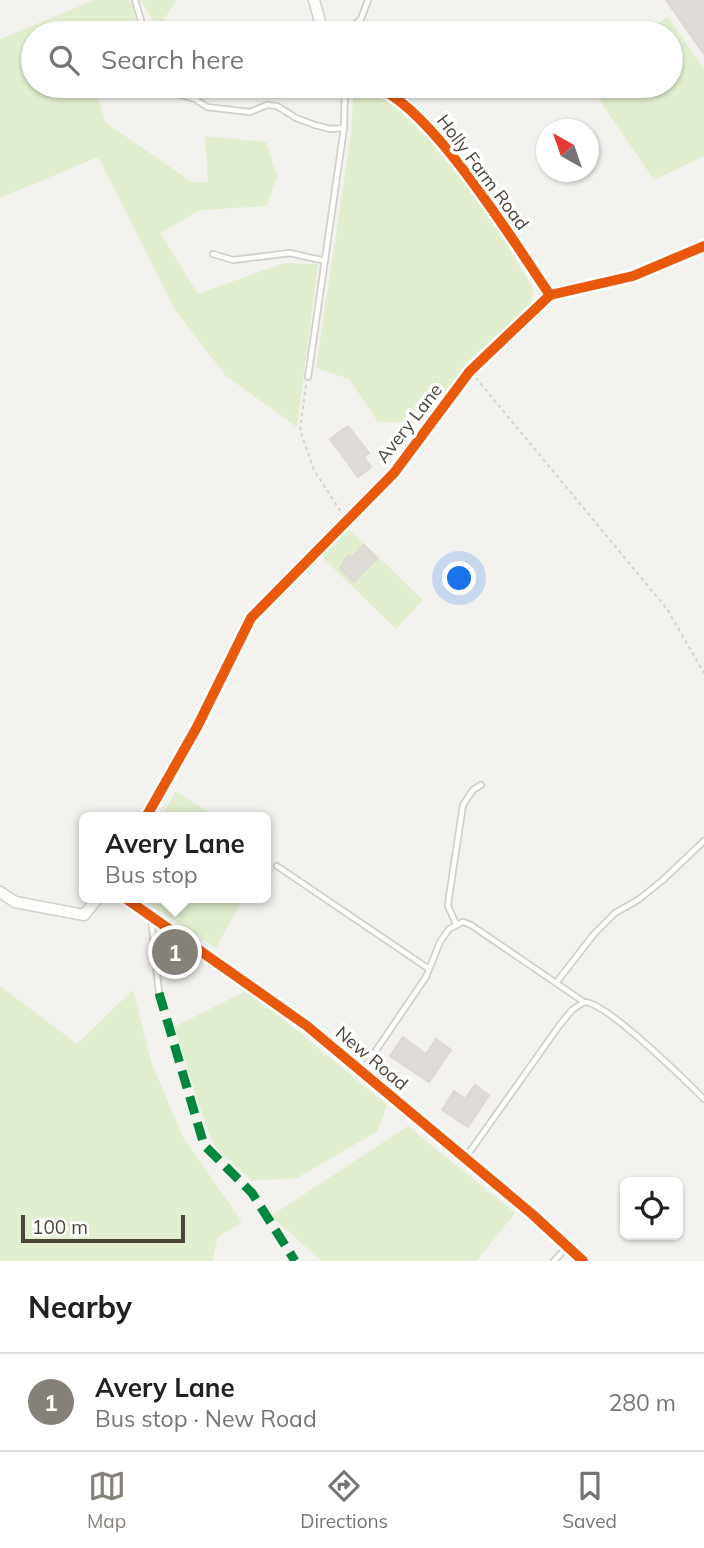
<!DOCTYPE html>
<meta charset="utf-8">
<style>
body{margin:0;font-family:Mulish,sans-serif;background:#f6f6f6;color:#202124}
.controls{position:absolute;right:21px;bottom:21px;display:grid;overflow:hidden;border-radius:10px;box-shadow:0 2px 5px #0004}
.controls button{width:63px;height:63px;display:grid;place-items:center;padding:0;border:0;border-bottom:2px solid #e0e0e0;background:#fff;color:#202124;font:35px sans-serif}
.compass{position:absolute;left:536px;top:119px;width:63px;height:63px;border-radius:50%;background:#fff;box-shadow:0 2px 5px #0004;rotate:320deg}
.scale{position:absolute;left:21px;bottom:18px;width:164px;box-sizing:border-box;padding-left:7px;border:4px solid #4b4439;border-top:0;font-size:19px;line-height:24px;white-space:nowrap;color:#4b4439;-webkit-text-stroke:5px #fff;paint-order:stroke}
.you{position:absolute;left:460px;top:579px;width:24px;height:24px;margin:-18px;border:5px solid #fff;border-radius:50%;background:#1a73e8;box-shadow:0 0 0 10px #1a73e833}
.badge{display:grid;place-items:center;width:46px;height:46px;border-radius:50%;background:#868178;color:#fff;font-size:23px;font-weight:700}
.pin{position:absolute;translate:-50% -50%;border:4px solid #fff;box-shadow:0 2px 7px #0006}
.popup{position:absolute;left:79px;top:812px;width:192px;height:91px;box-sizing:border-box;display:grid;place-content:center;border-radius:10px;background:#fff;filter:drop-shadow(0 2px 5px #0005);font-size:23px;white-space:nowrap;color:#757577}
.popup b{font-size:26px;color:#202124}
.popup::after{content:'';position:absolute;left:50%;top:100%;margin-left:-14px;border:14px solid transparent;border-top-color:#fff}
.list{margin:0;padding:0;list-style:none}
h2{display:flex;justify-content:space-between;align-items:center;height:91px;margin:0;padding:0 28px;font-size:30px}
h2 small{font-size:23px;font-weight:400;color:#757577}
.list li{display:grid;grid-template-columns:46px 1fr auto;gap:21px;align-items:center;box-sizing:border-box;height:98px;padding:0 28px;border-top:2px solid #e0e0e0}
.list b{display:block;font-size:26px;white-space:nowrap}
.list p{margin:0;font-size:23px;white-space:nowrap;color:#757577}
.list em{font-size:23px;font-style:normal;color:#757577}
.icon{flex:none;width:38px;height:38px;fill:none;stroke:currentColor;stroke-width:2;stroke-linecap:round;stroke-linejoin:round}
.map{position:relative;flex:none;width:704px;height:1261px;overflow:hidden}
.search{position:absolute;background:#fff;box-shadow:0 2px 5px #0004;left:21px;right:21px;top:21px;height:77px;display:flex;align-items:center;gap:18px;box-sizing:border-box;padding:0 24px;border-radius:38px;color:#757577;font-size:26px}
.sheet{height:189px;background:#fff}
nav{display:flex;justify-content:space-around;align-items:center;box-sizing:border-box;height:98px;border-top:2px solid #e0e0e0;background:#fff;font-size:19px;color:#757577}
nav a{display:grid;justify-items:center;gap:4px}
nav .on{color:#868178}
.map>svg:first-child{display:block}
.green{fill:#e1eecf;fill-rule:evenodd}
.building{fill:#dedbd6;stroke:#dcd9d4;stroke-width:2}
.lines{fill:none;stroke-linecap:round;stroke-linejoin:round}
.lane-casing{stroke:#d2d0cb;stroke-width:8}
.street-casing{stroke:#d2d0cb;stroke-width:13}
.path{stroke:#d3d2cc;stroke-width:2;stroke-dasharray:3.5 3.5;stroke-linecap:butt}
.lane{stroke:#fdfdfc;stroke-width:4.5}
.street{stroke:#fdfdfc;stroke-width:10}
.quiet{stroke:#00873e;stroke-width:9;stroke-dasharray:18 9;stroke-linecap:butt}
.cycleway-casing{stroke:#fff;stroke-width:15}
.cycleway{stroke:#e8590c;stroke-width:10}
.labels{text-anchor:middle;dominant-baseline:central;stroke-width:7;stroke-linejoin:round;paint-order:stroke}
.street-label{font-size:18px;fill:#4b4439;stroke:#fff}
</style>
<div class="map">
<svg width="704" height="1261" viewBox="0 0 704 1261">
<rect width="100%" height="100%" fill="#f4f2ee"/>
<path class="green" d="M95,0h33l5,5 5,28h-105v53h68l-6,4 11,33 86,59h16l-3,-46 61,6 11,34 -10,30 -66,4 -41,23 38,61 86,-31 34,1 -21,163 -71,-51 -51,-66 -77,-153 -98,41v-159z
M140,0h36l-18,29z
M668,17l36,52v87l-50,24 -64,-94h81v-53h-29z
M354,86c73,13 143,143 179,202l-1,15 -63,58 -47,61h-44l-29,-43 -33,-11 35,-234z
M349,529l74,71 -27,29 -75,-73zM363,545l14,13 -23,24 -14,-14 8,-12 3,2z
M176,791l40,26h-55z
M140,898h103l-27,50z
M0,986l77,58 56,-54 18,72 32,75 59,85 -24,15 -6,24h-212z
M248,990l139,115 -9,26 -81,47 -45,3 -36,-33 -9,-20 -33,-101z
M408,1126l107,87 -39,48h-154l-51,-45z"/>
<path class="building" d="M666,0h38v54z
M348,426l21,27 -5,4 7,10 -13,10 -28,-38z
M364,545l13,13 -23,24 -14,-14 8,-13 3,3z
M403,1037l23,17 10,-15 15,11 -22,32 -39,-26z
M475,1085l14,10 -21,32 -26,-17 12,-19 11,8z"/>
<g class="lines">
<defs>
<path id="lane" d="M135,0l7,24 -1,9
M346,33l15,-14 7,-19
M152,86l43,13 12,8 43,5 17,-7 10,1 19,12 19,7 15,4 14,-1
M213,254l20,6 57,-7 35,8
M308,377l36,-249 1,-42
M277,866l152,103
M151,917l8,76
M456,924l-8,-18 1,-9 14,-92 10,-15 8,-5
M556,983l38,-49 21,-21 23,-13 25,-20 41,-39
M362,1071l64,-94 14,-35 9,-13 14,-7 8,3 113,77
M466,1157l93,-131 13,-16 12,-8c21,-1 101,78 120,97
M554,1261l13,-14"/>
<path id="street" d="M314,0l9,33
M373,86c57,18 141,157 177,209
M146,817l51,-90 54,-109 143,-145 76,-102 80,-76 83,-19 71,-30
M0,892l15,10 69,13 14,-17
M125,898l182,128 225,188 51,47"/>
</defs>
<use href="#lane" class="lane-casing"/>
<use href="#street" class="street-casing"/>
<path class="path" d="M476,378l191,231 37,64
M306,385l-6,45 14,40 27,42"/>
<use href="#lane" class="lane"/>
<use href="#street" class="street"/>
<path class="quiet" d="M159,993l45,152 48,48 43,68"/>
<defs>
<path id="cycleway" d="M373,86c57,18 141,157 177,209
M146,817l51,-90 54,-109 143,-145 76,-102 80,-76 83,-19 71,-30
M125,898l182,128 225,188 51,47"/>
</defs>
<use href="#cycleway" class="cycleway-casing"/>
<use href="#cycleway" class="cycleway"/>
</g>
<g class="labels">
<g class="street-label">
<text transform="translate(483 172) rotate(53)">Holly Farm Road</text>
<text transform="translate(409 423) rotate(-52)">Avery Lane</text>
<text transform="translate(372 1058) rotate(40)">New Road</text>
</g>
</g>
</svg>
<div class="controls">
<button><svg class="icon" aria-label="locate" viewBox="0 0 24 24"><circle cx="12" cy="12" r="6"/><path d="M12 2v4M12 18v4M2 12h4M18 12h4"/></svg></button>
</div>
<svg class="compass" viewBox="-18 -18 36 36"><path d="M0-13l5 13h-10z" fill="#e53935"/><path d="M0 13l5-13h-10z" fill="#757577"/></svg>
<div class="scale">100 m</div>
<div class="you"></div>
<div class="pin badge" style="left:175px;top:952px">1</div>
<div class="popup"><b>Avery Lane</b>Bus stop</div>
<div class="search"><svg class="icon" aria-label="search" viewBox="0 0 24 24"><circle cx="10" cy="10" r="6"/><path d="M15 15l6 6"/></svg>Search here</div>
</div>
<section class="sheet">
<h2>Nearby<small></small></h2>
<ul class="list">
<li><span class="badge">1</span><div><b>Avery Lane</b><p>Bus stop · New Road</p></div><em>280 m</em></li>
</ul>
</section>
<nav>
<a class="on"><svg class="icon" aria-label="map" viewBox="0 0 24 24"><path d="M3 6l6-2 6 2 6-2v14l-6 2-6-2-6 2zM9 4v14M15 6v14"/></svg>Map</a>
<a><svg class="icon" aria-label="directions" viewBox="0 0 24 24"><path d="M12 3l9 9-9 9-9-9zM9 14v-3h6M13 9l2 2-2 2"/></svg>Directions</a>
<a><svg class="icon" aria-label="saved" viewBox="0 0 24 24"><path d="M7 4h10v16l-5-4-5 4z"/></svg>Saved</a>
</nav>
